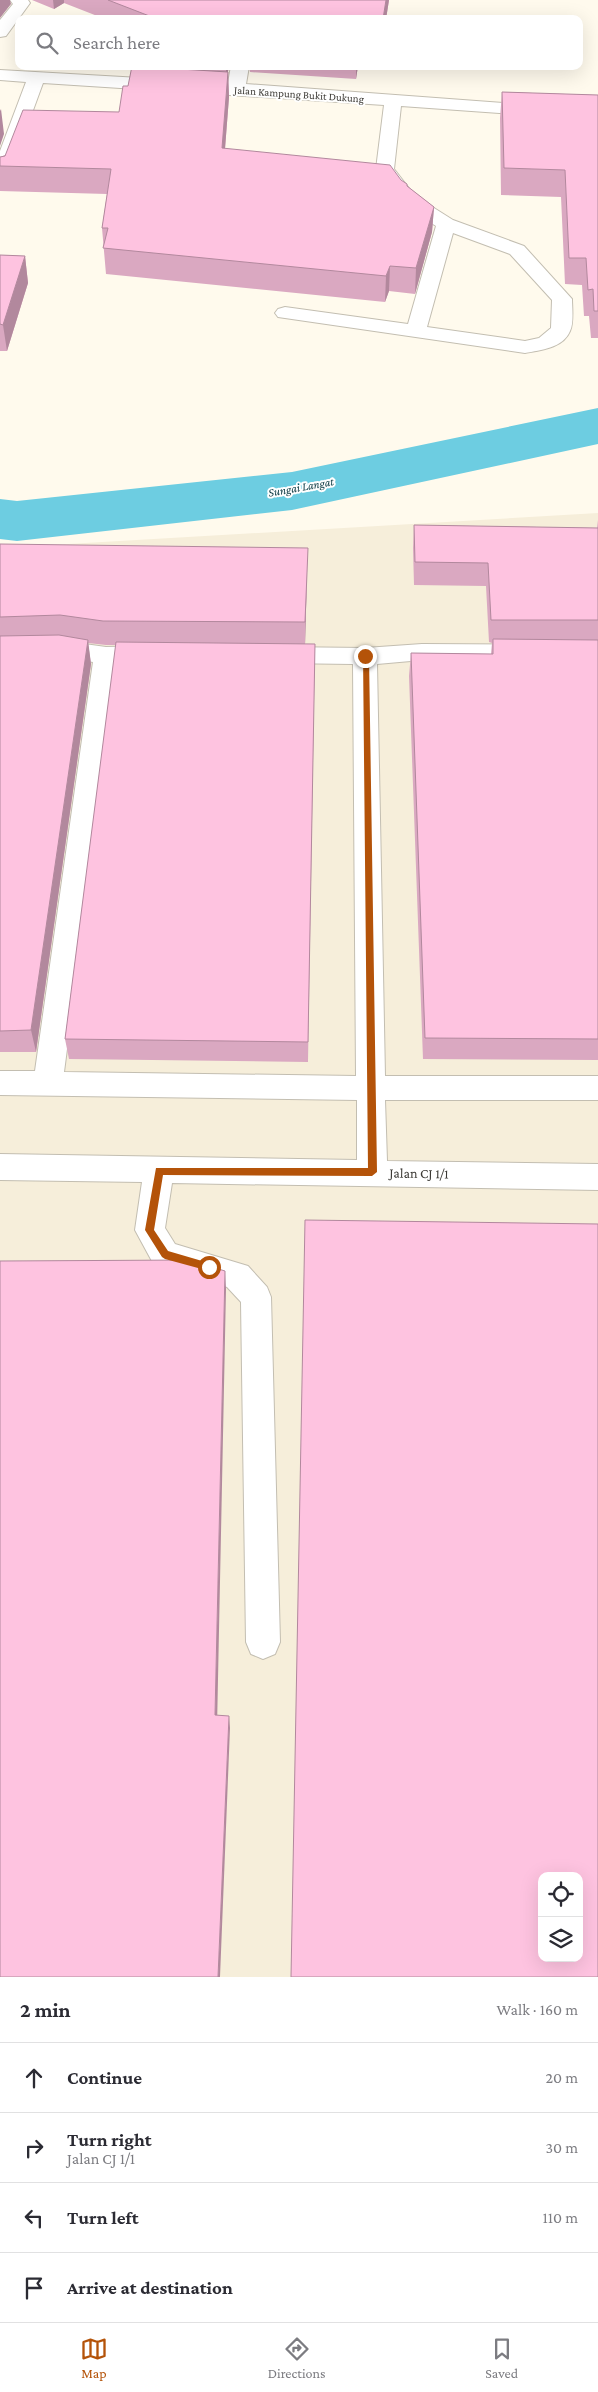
<!DOCTYPE html>
<meta charset="utf-8">
<style>
body{margin:0;font-family:"Crimson Pro",serif;background:#f7f7f7;color:#2b2b33}
.controls{position:absolute;right:15px;bottom:15px;display:grid;overflow:hidden;border-radius:10px;box-shadow:0 5px 20px #0002}
.controls button{width:45px;height:45px;display:grid;place-items:center;padding:0;border:0;border-bottom:1px solid #e1e1e2;background:#fff;color:#2b2b33;font:25px sans-serif}
.stop{position:absolute;width:15px;height:15px;margin:-11px;border:4px solid #b45309;border-radius:50%;background:#fff}
.stop.end{background:#b45309;border-color:#fff;box-shadow:0 1px 5px #0008}
.list{margin:0;padding:0;list-style:none}
h2{display:flex;justify-content:space-between;align-items:center;height:65px;margin:0;padding:0 20px;font-size:21px}
h2 small{font-size:16px;font-weight:400;color:#7c7c81}
.list li{display:grid;grid-template-columns:32px 1fr auto;gap:15px;align-items:center;box-sizing:border-box;height:70px;padding:0 20px;border-top:1px solid #e1e1e2}
.list b{display:block;font-size:19px;white-space:nowrap}
.list p{margin:0;font-size:16px;white-space:nowrap;color:#7c7c81}
.list em{font-size:16px;font-style:normal;color:#7c7c81}
.icon{flex:none;width:28px;height:28px;fill:none;stroke:currentColor;stroke-width:2;stroke-linecap:round;stroke-linejoin:round}
.map{position:relative;flex:none;width:598px;height:1977px;overflow:hidden}
.search{position:absolute;background:#fff;box-shadow:0 5px 20px #0002;left:15px;right:15px;top:15px;height:55px;display:flex;align-items:center;gap:12px;box-sizing:border-box;padding:0 18px;border-radius:10px;color:#7c7c81;font-size:19px}
.sheet{height:345px;background:#fff}
nav{display:flex;justify-content:space-around;align-items:center;box-sizing:border-box;height:70px;border-top:1px solid #e1e1e2;background:#fff;font-size:14px;color:#7c7c81}
nav a{display:grid;justify-items:center;gap:2px}
nav .on{color:#b45309}
.map>svg:first-child{display:block}
.built{fill:#f6eeda;fill-rule:evenodd}
.lines{fill:none;stroke-linecap:round;stroke-linejoin:round}
.river{fill:#6dcde1;fill-rule:evenodd}
.minor-casing{stroke:#c3beb1;stroke-width:2}
.minor{fill:#fff;fill-rule:evenodd}
.wall{fill:#daa8c1}
.shaded-wall{fill:#b2889d}
.building{fill:#fec3e0;stroke:#b2889d;fill-rule:evenodd}
.route{fill:#b45309}
.labels{text-anchor:middle;dominant-baseline:central;stroke-width:4;stroke-linejoin:round;paint-order:stroke}
.far-street-label{font-size:11px;fill:#3b3934;stroke:#fff}
.far-water-label{font-size:12px;font-style:italic;fill:#0a3841;stroke:#fff}
.street-label{font-size:14px;fill:#3b3934;stroke:#fff}
</style>
<div class="map">
<svg width="598" height="1977" viewBox="0 0 598 1977">
<rect width="100%" height="100%" fill="#fffaed"/>
<path class="built" d="M598,513v1464h-598v-1429zM542,1876h37v82h-37z"/>
<g class="lines">
<path class="river" d="M598,408v36l-306,66 -275,31 -17,-2v-40l17,2 275,-29z"/>
<defs>
<path id="minor" d="M10,0h18l2,3 -24,33 -6,1v-17l13,-16z
M231,66h18l-3,18 352,26v10l-197,-14 -7,63 21,27 38,24 71,26 48,53c0,9 2,24 -2,32 -7,17 -29,19 -45,22l-247,-36 -3,-4 3,-4 7,-2 123,17 28,-98 -35,-22 -25,-35 8,-64 -341,-22 -34,93 -2,4 -7,2v-31l26,-69 -26,-2v-10l228,13zM453,233l57,21 42,46 -1,28 -12,10 -14,3 -98,-14z
M63,641l43,6 45,-1 8,2 4,6 -4,6 -8,2 -34,1 -53,409 292,4 -3,-412 -74,-1 -8,-2 -4,-6 4,-6 8,-2 86,1 57,-4 176,1v16l-176,-1 -45,4 8,412h213v24h-213l2,61 211,3v26l-426,-7 -7,45 10,16 73,22 19,21 4,10 9,345 -5,12 -12,5 -12,-5 -5,-12 -5,-340 -14,-15 -73,-22 -19,-35 7,-48 -142,-2v-26l357,6v-60l-357,-5v-24h35l58,-409 -30,-5 -63,1v-16z"/>
</defs>
<use href="#minor" class="minor-casing"/>
<use href="#minor" class="minor"/>
</g>
<path class="wall" d="M32,0h357l-3,19h-281l-41,-16 -10,6z
M132,66h97l-1,6 1,25 -4,52 176,31 6,6 27,21 -2,25 -17,62 -26,-3 -4,11 -279,-28 -4,-46 5,-34 -107,-3v-34l119,-45 9,-26z
M249,66h109l-2,13 -106,-7z
M502,92l96,3v243h-7l-2,-22h-5l-2,-31 -17,-1 -4,-87 -60,-2 -1,-77z
M0,255l25,1 3,27 -21,68h-7z
M598,520v540l-175,-1 -14,-383 2,-23 80,1 1,-11 -3,-1 -3,-56 -72,-1 -1,-37 1,-23 183,3z
M0,544l307,28 -2,72h10l-7,418 -239,-3 -4,-20 51,-394h-10l-18,-2 3,21 -55,388h-36z"/>
<path class="shaded-wall" d="M0,0h10l1,4 -11,14z
M53,0h11v3l-10,6z
M386,0h3l-3,19h-3z
M226,66h3l-3,15z
M356,66h2l-2,13z
M228,72l1,25 -6,77 -1,-26z
M1,109l3,25 -4,12v-35z
M434,207l-2,25 -17,62 1,-26z
M25,256l3,27 -21,68 -4,-26z
M390,266l-1,25 -4,11 1,-26z
M308,548l-1,24 -2,74v-24z
M88,640l3,24 -55,388 -5,-22z
M225,1271l1,18 -9,439 -2,-13z
M229,1716l1,12 -10,249h-2z"/>
<path class="building" d="M108,0h278l-3,19h-231v-2z
M132,66l96,6 -6,76 168,17 11,15 6,4v2l27,21 -18,61 -26,-2 -4,10 -283,-28 5,-20h-6l9,-59 -111,-3v-9l5,-1 18,-46 96,2 4,-26h5z
M502,92l96,3v216h-4l-1,-22 -5,1 -2,-32h-17l-4,-88 -61,-2z
M0,255l25,1 -22,69 -3,-1z
M414,525l184,3v92h-107l-3,-57 -73,-1z
M0,544l308,4 -3,74 -202,-1 -43,-6 -60,2z
M59,635l29,5 -57,390 -31,1v-395z
M493,639l105,1v399l-173,-1 -14,-385 82,1z
M116,642l199,2 -7,398 -243,-3z
M305,1220l293,4v753h-307zM542,1876h37v82h-37z
M189,1260l36,11 -10,444 14,1 -11,261h-218v-716z"/>
<path class="route" d="M363,654l6,2 8,516 -5,4 -209,-1 -9,55 14,21 41,12 4,4 -4,4 -44,-12 -3,-2 -17,-27 11,-62h212z"/>
<g class="labels">
<g class="far-street-label">
<text transform="translate(299 94) rotate(4)">Jalan Kampung Bukit Dukung</text>
</g>
<g class="far-water-label">
<text transform="translate(301 487) rotate(-10)">Sungai Langat</text>
</g>
<g class="street-label">
<text transform="translate(419 1173) rotate(1)">Jalan CJ 1/1</text>
</g>
</g>
</svg>
<div class="controls">
<button><svg class="icon" aria-label="locate" viewBox="0 0 24 24"><circle cx="12" cy="12" r="6"/><path d="M12 2v4M12 18v4M2 12h4M18 12h4"/></svg></button>
<button><svg class="icon" aria-label="layers" viewBox="0 0 24 24"><path d="M12 4l9 5-9 5-9-5zM3 14l9 5 9-5"/></svg></button>
</div>
<div class="stop" style="left:209px;top:1267px"></div>
<div class="stop end" style="left:365px;top:656px"></div>
<div class="search"><svg class="icon" aria-label="search" viewBox="0 0 24 24"><circle cx="10" cy="10" r="6"/><path d="M15 15l6 6"/></svg>Search here</div>
</div>
<section class="sheet">
<h2>2 min<small>Walk · 160 m</small></h2>
<ul class="list">
<li><svg class="icon" aria-label="ahead" viewBox="0 0 24 24"><path d="M12 20V5M6 11l6-6 6 6"/></svg><div><b>Continue</b></div><em>20 m</em></li>
<li><svg class="icon" aria-label="right" viewBox="0 0 24 24"><path d="M7 20v-9h11M14 6l5 5-5 5"/></svg><div><b>Turn right</b><p>Jalan CJ 1/1</p></div><em>30 m</em></li>
<li><svg class="icon" aria-label="left" viewBox="0 0 24 24"><path d="M17 20v-9H6M10 6l-5 5 5 5"/></svg><div><b>Turn left</b></div><em>110 m</em></li>
<li><svg class="icon" aria-label="arrive" viewBox="0 0 24 24"><path d="M6 21V4h12l-3 4 3 4H6"/></svg><div><b>Arrive at destination</b></div></li>
</ul>
</section>
<nav>
<a class="on"><svg class="icon" aria-label="map" viewBox="0 0 24 24"><path d="M3 6l6-2 6 2 6-2v14l-6 2-6-2-6 2zM9 4v14M15 6v14"/></svg>Map</a>
<a><svg class="icon" aria-label="directions" viewBox="0 0 24 24"><path d="M12 3l9 9-9 9-9-9zM9 14v-3h6M13 9l2 2-2 2"/></svg>Directions</a>
<a><svg class="icon" aria-label="saved" viewBox="0 0 24 24"><path d="M7 4h10v16l-5-4-5 4z"/></svg>Saved</a>
</nav>
